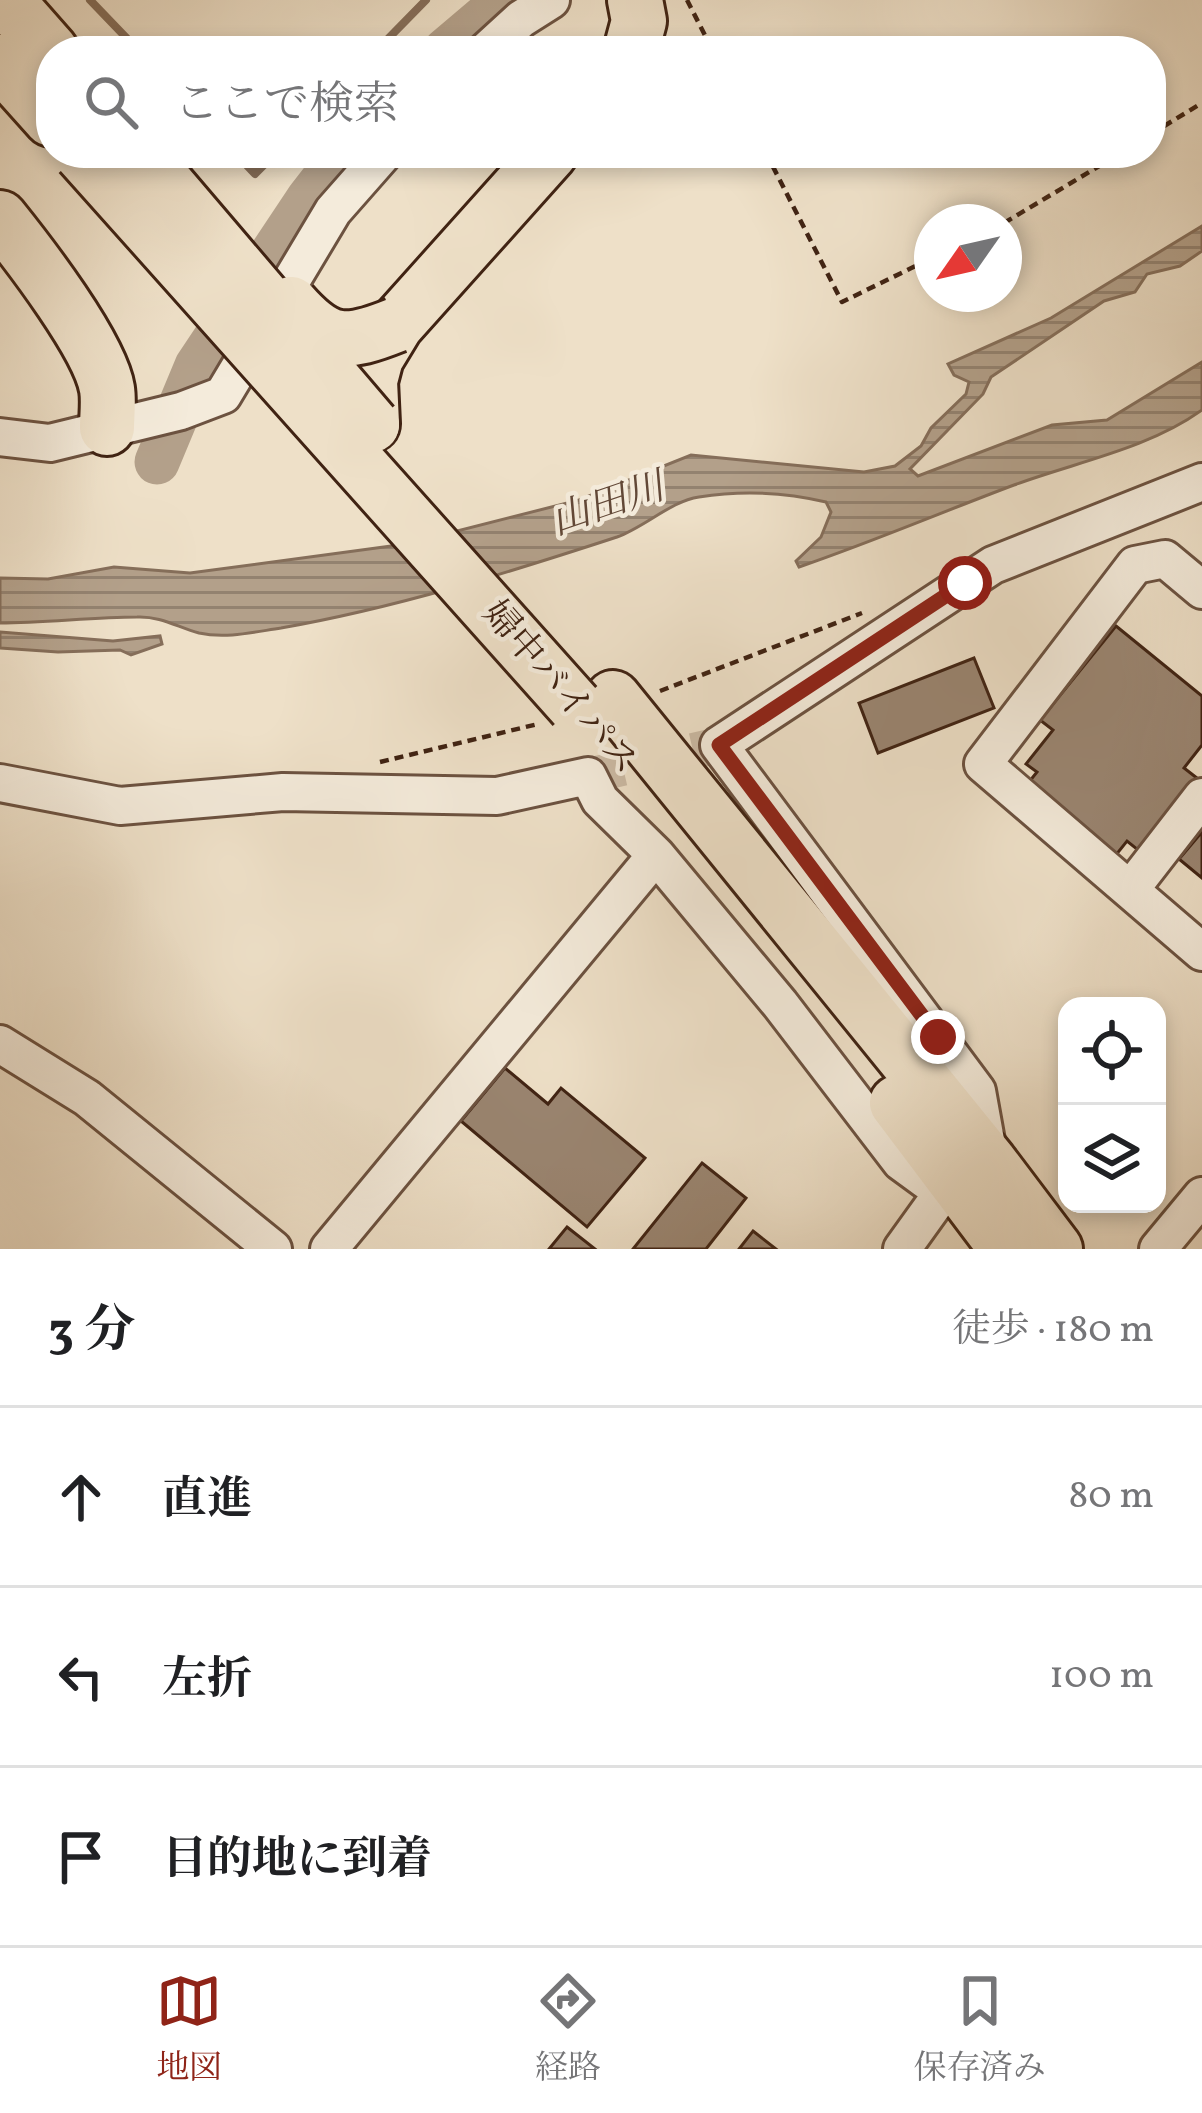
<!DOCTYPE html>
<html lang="ja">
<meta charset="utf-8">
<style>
body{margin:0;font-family:Vollkorn,"Noto Serif JP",serif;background:#f2f2f2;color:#202124}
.controls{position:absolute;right:36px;bottom:36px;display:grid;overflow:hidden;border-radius:24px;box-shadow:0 6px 18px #0003}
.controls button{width:108px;height:108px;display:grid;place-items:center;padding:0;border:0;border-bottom:3px solid #e0e0e0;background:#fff;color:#202124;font:60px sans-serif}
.compass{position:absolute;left:914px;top:204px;width:108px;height:108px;border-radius:50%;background:#fff;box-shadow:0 6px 18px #0003;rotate:236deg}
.stop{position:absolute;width:36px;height:36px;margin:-27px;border:9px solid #8f2418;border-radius:50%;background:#fff}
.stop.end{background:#8f2418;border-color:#fff;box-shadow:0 3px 12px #0008}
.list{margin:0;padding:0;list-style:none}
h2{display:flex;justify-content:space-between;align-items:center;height:156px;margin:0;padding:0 48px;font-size:51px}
h2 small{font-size:39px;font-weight:400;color:#757577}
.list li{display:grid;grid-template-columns:78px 1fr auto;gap:36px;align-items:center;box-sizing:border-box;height:180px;padding:0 48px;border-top:3px solid #e0e0e0}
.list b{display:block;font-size:45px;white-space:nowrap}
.list em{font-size:39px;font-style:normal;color:#757577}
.icon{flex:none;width:66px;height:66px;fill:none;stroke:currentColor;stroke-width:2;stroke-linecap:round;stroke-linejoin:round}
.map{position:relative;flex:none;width:1202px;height:1249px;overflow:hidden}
.search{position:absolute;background:#fff;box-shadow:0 6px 18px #0003;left:36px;right:36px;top:36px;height:132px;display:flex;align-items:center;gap:30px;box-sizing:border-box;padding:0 42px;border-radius:48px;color:#757577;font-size:45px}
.sheet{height:696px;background:#fff}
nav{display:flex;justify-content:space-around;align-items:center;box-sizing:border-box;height:168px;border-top:3px solid #e0e0e0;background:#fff;font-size:33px;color:#757577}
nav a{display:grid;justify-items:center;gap:6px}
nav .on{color:#8f2418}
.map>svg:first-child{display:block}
.water{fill:url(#water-rules);stroke:#856e5a;stroke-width:3}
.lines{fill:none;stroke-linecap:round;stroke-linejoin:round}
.stream{stroke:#856e5a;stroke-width:8}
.river{stroke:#b3a08a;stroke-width:45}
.building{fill:#9a8571;stroke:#402313;stroke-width:3}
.minor-tunnel{stroke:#cbbaa4;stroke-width:36;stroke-dasharray:36 18;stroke-linecap:butt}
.minor-casing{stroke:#6c5240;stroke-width:42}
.highway-casing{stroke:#402313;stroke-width:60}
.path{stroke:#402313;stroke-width:4.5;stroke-dasharray:9 6;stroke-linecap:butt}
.minor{stroke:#f4ebdb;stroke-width:36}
.highway{stroke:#eee0c8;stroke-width:54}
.highway-bridge-casing{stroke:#402313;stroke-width:60;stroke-linecap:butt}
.highway-bridge{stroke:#eee0c8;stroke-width:54}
.route{stroke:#8f2418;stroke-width:15}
.labels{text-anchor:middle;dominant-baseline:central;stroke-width:9;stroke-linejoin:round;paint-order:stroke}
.street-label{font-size:36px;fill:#402313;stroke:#f4ebdb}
.water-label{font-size:39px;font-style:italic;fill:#624837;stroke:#f4ebdb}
</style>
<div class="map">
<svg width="1202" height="1249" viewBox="0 0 1202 1249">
<defs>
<pattern id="water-rules" width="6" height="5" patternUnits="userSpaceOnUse" patternTransform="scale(3)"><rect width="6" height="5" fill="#b3a08a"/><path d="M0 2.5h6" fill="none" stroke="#938270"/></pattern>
</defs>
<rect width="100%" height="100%" fill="#eee0c8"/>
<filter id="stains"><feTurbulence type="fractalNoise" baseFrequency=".00167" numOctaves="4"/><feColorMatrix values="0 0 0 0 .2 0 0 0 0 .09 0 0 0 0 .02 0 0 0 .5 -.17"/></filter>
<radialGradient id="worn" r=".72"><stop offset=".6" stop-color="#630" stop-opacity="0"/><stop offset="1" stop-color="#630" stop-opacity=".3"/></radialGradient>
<path class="water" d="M1202,226v25l-22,15 -33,8 -12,18 -31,9 -113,76 -8,17 -73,75 8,7 134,-51 55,-5 95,-58v48c-54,39 -126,52 -188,75 -72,27 -142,57 -215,82l-3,-6 25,-24 10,-25 -5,-10c-42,-10 -83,-12 -127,-5 -28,4 -54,30 -82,40 -110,36 -222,71 -336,91 -27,4 -55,11 -82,5 -22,-6 -38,-17 -62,-16 -45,0 -91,6 -137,6v-45l48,1 66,-12 76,6 216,-29 173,-44 112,-45 173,17 31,-6 26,-20 10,-18 35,-34 3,-12 -15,-7 -6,-11 103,-46z
M0,632l113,9 47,-5 2,8 -31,11 -11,-5 -62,2 -58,-4z"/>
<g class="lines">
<path class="stream" d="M90,0l49,51
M376,51l50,-51
M235,153l20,21 21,-21"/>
<path class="river" d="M445,51l60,-51
M157,462l40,-96 112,-168 35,-45"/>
</g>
<path class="building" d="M1116,626l86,70v49l-18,23 18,14 -59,72 -16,-13 -31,39 -88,-72 29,-36 -11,-8 27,-34 -13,-10z
M974,658l20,50 -116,45 -19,-50z
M1202,832v46l-23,-19z
M505,1068l43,36 13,-16 84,70 -58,69 -126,-106z
M702,1163l44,35 -40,51h-73z
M567,1227l28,22h-46z
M753,1231l23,18h-37z"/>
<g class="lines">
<path class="minor-tunnel" d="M588,776l131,-31"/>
<defs>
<path id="minor" d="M486,51l35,-32 30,-19
M0,437l50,6 131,-32 42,-16 110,-184 51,-58
M1202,590l-37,-31 -30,6 -152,199 219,188
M0,783l120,23 163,-14 214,4 91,-20 12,24 56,55 124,149 121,158 26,19 26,-3
M1130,890l72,-93
M0,1044l87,54 186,151
M988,1152l-11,-61 -258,-346 274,-180 209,-83
M329,1249l327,-394
M902,1249l51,-71
M1158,1249l44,-53"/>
<path id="highway" d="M6,0l45,51
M631,51l8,-30 -4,-21
M0,62l51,57
M0,218c29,36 100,128 107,171 2,12 0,27 0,39
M372,424l-2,-43 6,-23 20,-33 154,-172
M613,698l377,465 65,86
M897,1103l110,146"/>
</defs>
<use href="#minor" class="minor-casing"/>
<use href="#highway" class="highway-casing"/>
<path class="path" d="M687,0l26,51
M1151,134l51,-31
M766,153l76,149 90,-44
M1004,223l117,-70
M660,691l202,-78
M380,762l158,-38"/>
<use href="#minor" class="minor"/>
<use href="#highway" class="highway"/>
<defs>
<path id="highway-bridge" d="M81,153l494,553
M140,153l232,272
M291,304c37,42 55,41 105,21"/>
</defs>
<use href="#highway-bridge" class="highway-bridge-casing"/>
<use href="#highway-bridge" class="highway-bridge"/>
</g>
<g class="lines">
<path class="route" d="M938,1037l-219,-292 246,-162"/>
</g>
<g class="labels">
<g class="street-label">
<text transform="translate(559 689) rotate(49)">婦中バイパス</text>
</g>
<g class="water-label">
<text transform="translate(608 506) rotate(-19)">山田川</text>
</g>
</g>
<rect width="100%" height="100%" filter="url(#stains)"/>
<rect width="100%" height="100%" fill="url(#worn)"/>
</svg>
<div class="controls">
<button><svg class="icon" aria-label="locate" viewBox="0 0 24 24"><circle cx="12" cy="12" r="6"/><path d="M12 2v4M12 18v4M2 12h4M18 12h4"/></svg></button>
<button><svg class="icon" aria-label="layers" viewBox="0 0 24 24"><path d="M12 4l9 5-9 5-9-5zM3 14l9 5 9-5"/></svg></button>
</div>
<svg class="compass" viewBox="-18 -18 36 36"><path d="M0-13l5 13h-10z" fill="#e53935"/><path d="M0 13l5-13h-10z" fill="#757577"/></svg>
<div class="stop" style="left:965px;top:583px"></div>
<div class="stop end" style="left:938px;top:1037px"></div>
<div class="search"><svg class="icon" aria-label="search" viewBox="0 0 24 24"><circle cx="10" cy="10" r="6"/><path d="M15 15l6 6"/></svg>ここで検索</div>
</div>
<section class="sheet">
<h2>3 分<small>徒歩 · 180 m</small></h2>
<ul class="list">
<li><svg class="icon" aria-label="ahead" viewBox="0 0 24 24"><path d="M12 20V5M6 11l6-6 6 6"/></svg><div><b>直進</b></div><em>80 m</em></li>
<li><svg class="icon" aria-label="left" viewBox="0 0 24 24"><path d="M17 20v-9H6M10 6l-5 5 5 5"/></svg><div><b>左折</b></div><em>100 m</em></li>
<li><svg class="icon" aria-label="arrive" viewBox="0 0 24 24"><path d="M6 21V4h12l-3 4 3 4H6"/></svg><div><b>目的地に到着</b></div></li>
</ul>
</section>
<nav>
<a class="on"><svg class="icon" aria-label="map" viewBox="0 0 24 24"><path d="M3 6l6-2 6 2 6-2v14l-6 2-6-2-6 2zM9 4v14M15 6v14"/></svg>地図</a>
<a><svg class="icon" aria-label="directions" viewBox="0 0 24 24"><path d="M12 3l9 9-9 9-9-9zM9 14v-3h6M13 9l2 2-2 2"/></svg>経路</a>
<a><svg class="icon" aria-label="saved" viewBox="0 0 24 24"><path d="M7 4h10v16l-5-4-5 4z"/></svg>保存済み</a>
</nav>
